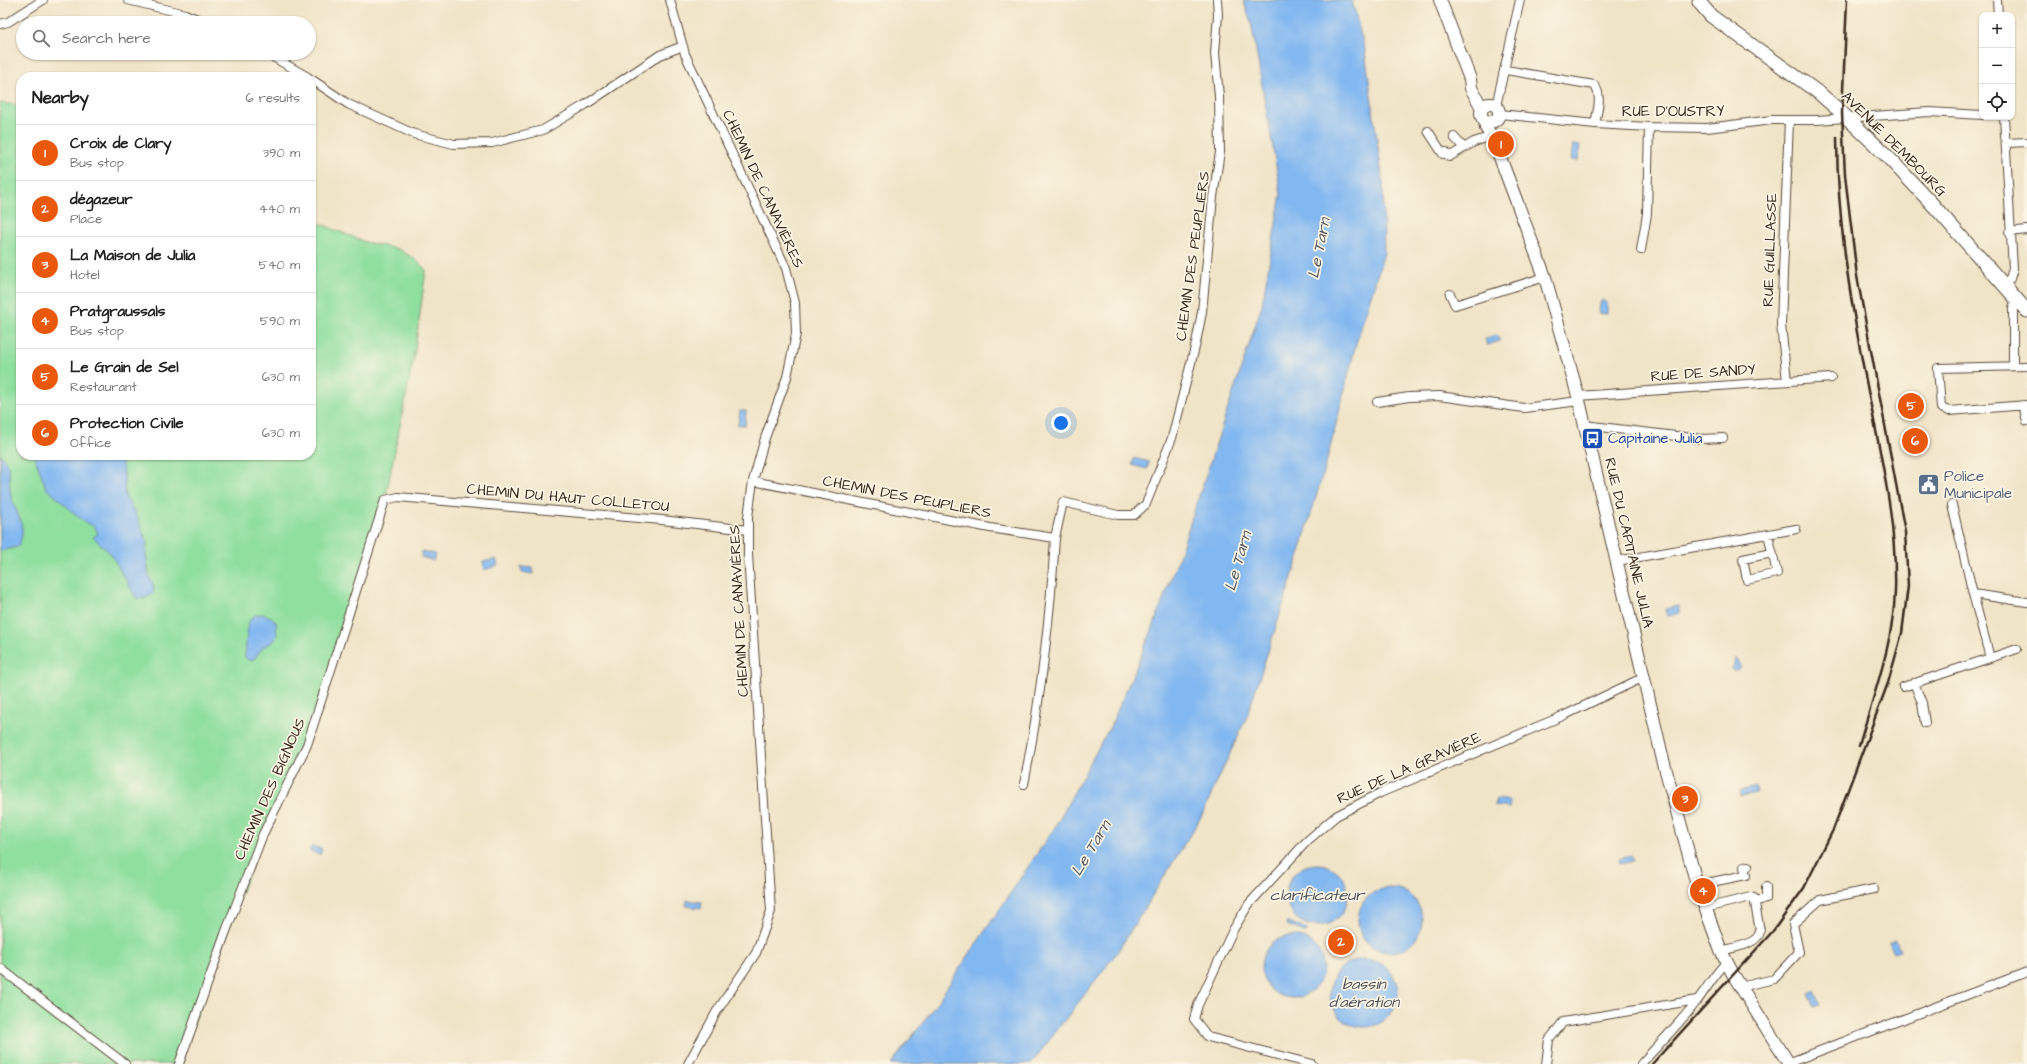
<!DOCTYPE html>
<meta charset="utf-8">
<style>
body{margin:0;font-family:"Architects Daughter",sans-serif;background:#f6f6f6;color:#222}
.controls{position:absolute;right:12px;top:12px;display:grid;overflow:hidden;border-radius:8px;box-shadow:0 1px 3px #0004}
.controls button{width:36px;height:36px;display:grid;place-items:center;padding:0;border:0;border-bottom:1px solid #e0e0e0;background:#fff;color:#222;font:20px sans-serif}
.you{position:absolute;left:1061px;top:423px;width:14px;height:14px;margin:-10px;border:3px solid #fff;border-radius:50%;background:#1a73e8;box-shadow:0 0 0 6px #1a73e833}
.badge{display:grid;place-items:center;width:26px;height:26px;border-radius:50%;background:#ea580c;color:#fff;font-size:13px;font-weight:700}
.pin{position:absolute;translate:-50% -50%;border:2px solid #fff;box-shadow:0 1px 4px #0006}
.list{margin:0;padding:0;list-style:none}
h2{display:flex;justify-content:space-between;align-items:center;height:52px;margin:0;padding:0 16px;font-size:17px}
h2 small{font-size:13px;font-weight:400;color:#767676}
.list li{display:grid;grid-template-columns:26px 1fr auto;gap:12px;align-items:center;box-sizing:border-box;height:56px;padding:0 16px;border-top:1px solid #e0e0e0}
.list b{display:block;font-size:15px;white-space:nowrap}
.list p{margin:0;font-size:13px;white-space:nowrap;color:#767676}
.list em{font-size:13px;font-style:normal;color:#767676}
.icon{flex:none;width:22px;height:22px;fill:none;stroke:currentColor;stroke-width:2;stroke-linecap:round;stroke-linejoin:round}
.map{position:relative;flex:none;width:2027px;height:1064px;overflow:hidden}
.search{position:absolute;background:#fff;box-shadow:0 1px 3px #0004;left:16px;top:16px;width:300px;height:44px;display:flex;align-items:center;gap:10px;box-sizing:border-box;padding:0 14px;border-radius:22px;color:#767676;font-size:15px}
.panel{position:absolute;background:#fff;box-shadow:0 1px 3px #0004;left:16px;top:72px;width:300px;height:388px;border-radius:16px}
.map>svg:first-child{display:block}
.green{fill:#8fdf9f;stroke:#65845e}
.water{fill:#82b8f1;stroke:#5e7188}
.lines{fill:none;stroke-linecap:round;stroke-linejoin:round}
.street-casing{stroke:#564637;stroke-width:10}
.secondary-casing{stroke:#564637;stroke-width:14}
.primary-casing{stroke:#564637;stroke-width:15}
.street{stroke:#fff;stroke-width:8}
.secondary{stroke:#fff;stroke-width:12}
.primary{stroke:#fff;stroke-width:13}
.rail{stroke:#3b2a1e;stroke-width:2.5}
.labels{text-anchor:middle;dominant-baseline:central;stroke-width:3.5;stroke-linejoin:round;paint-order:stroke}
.street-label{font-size:15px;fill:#3b2a1e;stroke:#fcf5e5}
.transit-label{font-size:15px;fill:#164399;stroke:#fcf5e5;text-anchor:start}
.service-label{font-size:15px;fill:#4e5e75;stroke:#fcf5e5;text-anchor:start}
.water-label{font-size:16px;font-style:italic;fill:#50555d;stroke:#fcf5e5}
</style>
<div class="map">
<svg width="2027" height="1064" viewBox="0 0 2027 1064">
<rect width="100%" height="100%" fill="#fcf5e5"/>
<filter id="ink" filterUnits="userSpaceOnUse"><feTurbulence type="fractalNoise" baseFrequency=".025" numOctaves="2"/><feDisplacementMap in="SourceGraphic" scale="8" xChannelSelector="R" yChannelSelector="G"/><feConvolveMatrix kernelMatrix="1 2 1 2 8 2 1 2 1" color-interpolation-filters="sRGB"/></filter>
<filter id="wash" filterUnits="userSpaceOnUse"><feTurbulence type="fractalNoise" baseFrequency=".012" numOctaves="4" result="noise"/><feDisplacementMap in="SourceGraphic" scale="16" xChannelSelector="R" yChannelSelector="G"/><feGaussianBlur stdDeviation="0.9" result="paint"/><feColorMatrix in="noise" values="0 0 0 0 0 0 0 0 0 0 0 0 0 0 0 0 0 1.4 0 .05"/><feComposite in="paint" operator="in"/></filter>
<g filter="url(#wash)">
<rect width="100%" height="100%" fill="#f0e4c7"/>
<path class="green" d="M0,103l21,2v350h290v-235l54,22 33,7 17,10 11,11 -12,86 -29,144 -66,210 -56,124 -84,230h-179z"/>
<path class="water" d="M1243,0h109l13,51 18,133 1,69 -28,91 -28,112 -31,106 -50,154 -46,101 -83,134 -87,113h-140l36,-47 128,-190 57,-104 40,-93 27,-73 83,-252 19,-111 -30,-172z
M1573,145l7,1 -2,15 -7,-1z
M1602,300l5,3v10l-3,1 -5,-1 1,-10z
M1498,335l2,6 -13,4 -2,-6z
M740,411h6l-1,14h-7z
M0,454c14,15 7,24 11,41 4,18 19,34 6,52l-17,4z
M34,455h86l4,18 1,23 12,20 10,26 -1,10 3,24 5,11 -1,6 -9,6 -8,-1 -25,-44 -18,-17 5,-3 -3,-7 -13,-7 -36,-32z
M1134,458l15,4 -2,7 -15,-4z
M422,551l13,3 -2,7 -12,-4z
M496,559l2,6 -14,5 -1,-8z
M521,567l12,1v6l-11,-2z
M1678,606l2,7 -13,3 -1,-7z
M262,614l9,3 5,5 1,13 -4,7 -9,4 -11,14h-5l-3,-3 1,-15 3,-21 6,-6z
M1736,658l3,3 1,7 -5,4 -3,-3z
M1755,787l1,6 -15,3 -1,-5z
M1496,799l14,2 -1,7 -14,-2z
M312,846l10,3 -2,6 -10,-4z
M1631,856l2,5 -13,3 -1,-5z
M1286 895a31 31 0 1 1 62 0a31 31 0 1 1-62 0Z
M1358 920a32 32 0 1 1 64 0a32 32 0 1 1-64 0Z
M687,900l15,2 -1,6 -15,-2z
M1287,922l20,7 -2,3 -19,-7z
M1261 967a31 31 0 1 1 62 0a31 31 0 1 1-62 0Z
M1896,939l4,12 -6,2 -5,-11z
M1330 993a34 34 0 1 1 68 0a34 34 0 1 1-68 0Z
M1814,991l6,15 -5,2 -6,-15z"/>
</g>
<g filter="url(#ink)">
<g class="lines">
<defs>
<path id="street" d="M128,0l57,14 22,9
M670,0l15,54 101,214 9,35 1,31 -9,43 -22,61 -12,43 -5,36v38l23,356 -15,42 -39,58 -29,53
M1997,0l1,15
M0,24l8,-2 35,-22
M266,53l42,24
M1506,70l88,15c9,10 3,27 1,39
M311,79l37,25 66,30 40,10 38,-1 51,-13 42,-25 75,-50 23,-9
M1496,106l24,-106
M1500,114l95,10 54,3 58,1 65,-8h45l112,-8 53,3
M1428,131l15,23 3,-2 3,5 25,-15 18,-6
M1454,137l10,11
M2006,143l21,-1
M2009,232l18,-2
M1641,250l6,-36 2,-87
M2003,284l7,-5 3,-11 -9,-151
M1450,294l5,11 90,-28
M2013,366v-57l3,-10
M2027,366l-89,2 3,40 8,3 78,-6
M1787,381l-6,-56 8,-205
M1578,396l253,-18
M1377,402l32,-5 30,-1 85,12 55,-7
M2023,405l4,16
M1584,425l117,14 22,-1
M753,481l237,47 65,10c-5,83 -15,165 -31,246
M1952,505l21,89 54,8
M1768,534l9,39 -30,7 -4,-21 29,-6
M1055,538l8,-36 55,13h16l12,-11 26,-66 24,-95 6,-31 11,-115 7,-45 -1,-56 -4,-43 3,-38 -1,-15
M1617,561l179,-32
M1990,658l27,-9
M1914,683l8,20 3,20
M1903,687l87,-29 -17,-64
M1697,885l49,-10 -2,-8 4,-1
M1705,908l46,-11 3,1 1,3 11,-2v-12
M1721,951c10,-3 36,-6 39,-19 0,-4 -5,-24 -5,-31
M0,968l125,96
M1740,987l34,-8 25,-27 -6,-28 27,-24 54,-11
M1788,1063l239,-91
M179,1064l46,-130 38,-100 44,-89 78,-245 13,-3 264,23 86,10
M1312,1064l-104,-27 -14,-18 4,-14 35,-75 16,-26 58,-63 29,-25 44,-23 185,-78 79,-38
M1546,1064l3,-24 14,-18 134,-22
M1641,1064c19,-21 39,-41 56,-63 10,-13 18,-28 30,-39"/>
<path id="secondary" d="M1440,0l30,79 1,9 11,20
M1481 113a9 9 0 1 1 18 0a9 9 0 1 1-18 0Z
M1485,121l1,7 6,8 53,141 33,119 85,364 34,125 24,66 13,25 55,88"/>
<path id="primary" d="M1699,2l12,14 108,77 23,20 45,43 47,50 93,105"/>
</defs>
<use href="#street" class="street-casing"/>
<use href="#secondary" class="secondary-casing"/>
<use href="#primary" class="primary-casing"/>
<use href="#street" class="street"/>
<use href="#secondary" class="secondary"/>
<use href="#primary" class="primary"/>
<path class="rail" d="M1837,137c0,88 15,173 32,259 13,65 28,129 26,196 -2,54 -22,103 -36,154
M1652,1064l121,-133 31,-43 29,-58 55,-147 14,-50 6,-47 -3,-54 -48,-256 -12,-101 -3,-62 5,-113"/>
</g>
</g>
<defs>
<symbol id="bus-square" viewBox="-11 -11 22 22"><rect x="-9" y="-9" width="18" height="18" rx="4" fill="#1a4fb4" stroke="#fcf5e5"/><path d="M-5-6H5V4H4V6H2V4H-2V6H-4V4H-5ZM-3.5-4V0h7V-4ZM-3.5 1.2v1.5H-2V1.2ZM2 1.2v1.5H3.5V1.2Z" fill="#fff"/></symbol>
<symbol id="civic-square" viewBox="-11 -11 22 22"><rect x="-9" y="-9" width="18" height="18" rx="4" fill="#5c6f8a" stroke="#fcf5e5"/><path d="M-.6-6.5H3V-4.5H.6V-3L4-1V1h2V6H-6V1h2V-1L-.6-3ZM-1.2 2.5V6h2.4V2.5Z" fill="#fff"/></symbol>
</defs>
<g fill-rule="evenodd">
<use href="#bus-square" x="1580" y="426" width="25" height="25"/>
<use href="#civic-square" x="1916" y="472" width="25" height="25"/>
</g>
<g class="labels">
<g class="street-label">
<text x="1673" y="111">RUE D'OUSTRY</text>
<text transform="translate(1894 144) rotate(45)">AVENUE DEMBOURG</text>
<text transform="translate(763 189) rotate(65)">CHEMIN DE CANAVIÈRES</text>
<text transform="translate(1770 250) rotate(-88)">RUE GUILLASSE</text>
<text transform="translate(1193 256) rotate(-82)">CHEMIN DES PEUPLIERS</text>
<text transform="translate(1703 373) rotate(-4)">RUE DE SANDY</text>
<text transform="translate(907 497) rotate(11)">CHEMIN DES PEUPLIERS</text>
<text transform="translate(568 498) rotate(5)">CHEMIN DU HAUT COLLETOU</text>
<text transform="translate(1629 543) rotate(77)">RUE DU CAPITAINE JULIA</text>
<text transform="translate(739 611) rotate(-93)">CHEMIN DE CANAVIÈRES</text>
<text transform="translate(1409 768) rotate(-24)">RUE DE LA GRAVIÈRE</text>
<text transform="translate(270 789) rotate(-66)">CHEMIN DES BIGNOUS</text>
</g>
<g class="transit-label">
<text x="1608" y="438">Capitaine Julia</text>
</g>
<g class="service-label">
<text x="1944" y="476">Police<tspan x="1944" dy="17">Municipale</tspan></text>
</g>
<g class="water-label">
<text transform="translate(1319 248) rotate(-79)">Le Tarn</text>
<text transform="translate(1238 561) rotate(-74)">Le Tarn</text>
<text transform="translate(1091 848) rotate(-59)">Le Tarn</text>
<text x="1317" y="895">clarificateur</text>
<text x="1364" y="984">bassin<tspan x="1364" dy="18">d'aération</tspan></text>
</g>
</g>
</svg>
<div class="controls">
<button>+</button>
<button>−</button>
<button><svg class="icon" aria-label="locate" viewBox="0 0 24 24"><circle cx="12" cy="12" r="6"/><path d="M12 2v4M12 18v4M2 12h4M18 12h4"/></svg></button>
</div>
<div class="you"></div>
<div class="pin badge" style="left:1501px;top:144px">1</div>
<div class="pin badge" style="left:1341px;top:942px">2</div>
<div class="pin badge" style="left:1685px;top:799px">3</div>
<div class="pin badge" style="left:1703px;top:891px">4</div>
<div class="pin badge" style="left:1911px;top:406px">5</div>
<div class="pin badge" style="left:1915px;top:441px">6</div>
<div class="search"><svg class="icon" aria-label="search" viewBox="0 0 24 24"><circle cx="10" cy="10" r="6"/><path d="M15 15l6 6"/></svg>Search here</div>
<section class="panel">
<h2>Nearby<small>6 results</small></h2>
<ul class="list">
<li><span class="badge">1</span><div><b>Croix de Clary</b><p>Bus stop</p></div><em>390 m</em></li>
<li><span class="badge">2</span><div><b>dégazeur</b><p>Place</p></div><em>440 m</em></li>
<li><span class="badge">3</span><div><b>La Maison de Julia</b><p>Hotel</p></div><em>540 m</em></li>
<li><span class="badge">4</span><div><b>Pratgraussals</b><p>Bus stop</p></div><em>590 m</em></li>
<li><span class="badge">5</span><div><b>Le Grain de Sel</b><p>Restaurant</p></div><em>630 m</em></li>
<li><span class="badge">6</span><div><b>Protection Civile</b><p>Office</p></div><em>630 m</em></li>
</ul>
</section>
</div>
